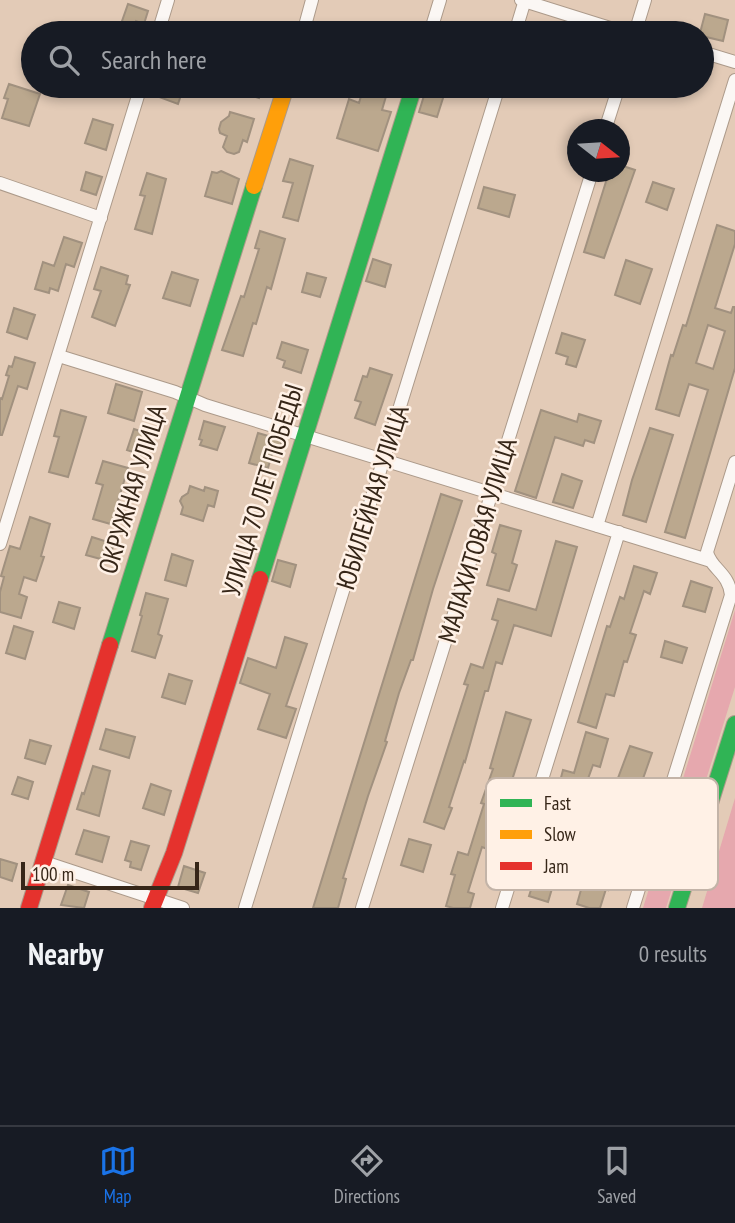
<!DOCTYPE html>
<meta charset="utf-8">
<style>
body{margin:0;font-family:"PT Sans Narrow",sans-serif;background:#20242c;color:#f1f3f6}
.compass{position:absolute;left:567px;top:119px;width:63px;height:63px;border-radius:50%;background:#171b24;box-shadow:0 4px 10px #0003;rotate:107deg}
.scale{position:absolute;left:21px;bottom:18px;width:178px;box-sizing:border-box;padding-left:7px;border:4px solid #362618;border-top:0;font-size:19px;line-height:24px;white-space:nowrap;color:#362618;-webkit-text-stroke:5px #fff1e6;paint-order:stroke}
.list{margin:0;padding:0;list-style:none}
h2{display:flex;justify-content:space-between;align-items:center;height:91px;margin:0;padding:0 28px;font-size:30px}
h2 small{font-size:23px;font-weight:400;color:#9ea1a6}
.icon{flex:none;width:38px;height:38px;fill:none;stroke:currentColor;stroke-width:2;stroke-linecap:round;stroke-linejoin:round}
.map{position:relative;flex:none;width:735px;height:908px;overflow:hidden}
.search{position:absolute;background:#171b24;box-shadow:0 4px 10px #0003;left:21px;right:21px;top:21px;height:77px;display:flex;align-items:center;gap:18px;box-sizing:border-box;padding:0 24px;border-radius:38px;color:#9ea1a6;font-size:26px}
.sheet{height:217px;background:#171b24}
nav{display:flex;justify-content:space-around;align-items:center;box-sizing:border-box;height:98px;border-top:2px solid #363941;background:#171b24;font-size:19px;color:#9ea1a6}
nav a{display:grid;justify-items:center;gap:4px}
nav .on{color:#1a73e8}
.map>svg:first-child{display:block}
.green{fill:#e6a8ae}
.building{fill:#bba88e;stroke:#a1917f;stroke-width:2;fill-rule:evenodd}
.lines{fill:none;stroke-linecap:round;stroke-linejoin:round}
.street-casing{stroke:#ac9a8a;stroke-width:14}
.fast-casing{stroke:#ac9a8a;stroke-width:18}
.slow-casing{stroke:#ac9a8a;stroke-width:18}
.jam-casing{stroke:#ac9a8a;stroke-width:18}
.street{stroke:#fbf7f4;stroke-width:12}
.fast{stroke:#30b455;stroke-width:16}
.slow{stroke:#ff9f0a;stroke-width:16}
.jam{stroke:#e5322d;stroke-width:16}
.labels{text-anchor:middle;dominant-baseline:central;stroke-width:5;stroke-linejoin:round;paint-order:stroke}
.street-label{font-size:26px;fill:#362618;stroke:#fff1e6}
.key{fill:#fff1e6;stroke:#c3b4a8;stroke-width:2}
.key-label{font-size:19px;fill:#362618}
</style>
<div class="map">
<svg width="735" height="908" viewBox="0 0 735 908">
<rect width="100%" height="100%" fill="#e3cbb7"/>
<path class="green" d="M735,610v77l-69,221h-23z
M735,798v110h-33z"/>
<path class="building" d="M128,4l20,7 -4,13 -8,-3 -2,8 -13,-5z
M705,14l23,6 -5,21 -21,-5 -2,-3z
M9,84l31,10 -11,32 -27,-8 6,-19 -4,-1z
M162,86h22l-6,18 -19,-7z
M228,86h35l-4,12 -32,-10z
M364,86h25l-7,24 9,2 -13,39 -41,-13 12,-39 10,4z
M426,89l18,6 -7,22 -18,-5z
M230,112l24,7 -7,23 -4,-2 -4,12 -5,2 -7,-2 -4,-5 4,-11 -7,-3 -1,-4 2,-7 8,-6z
M93,119l20,6 -7,25 -21,-7z
M290,159l23,7 -15,55 -15,-4 10,-34 -10,-2z
M620,165l15,5 -31,88 -20,-6 25,-80h11z
M221,171l18,8 -7,25 -27,-8 7,-24 5,1z
M86,172l16,5 -6,18 -15,-5z
M147,173l19,6 -14,55 -17,-5 10,-33 -5,-1z
M653,182l21,7 -7,21 -21,-8z
M484,187l31,8 -6,22 -31,-9z
M717,225l18,6v13l-20,64 16,5 2,-6h2v61l-50,170 -20,-6 43,-142 -19,-6 -10,32 -23,-7 15,-54 2,1 10,-31 3,1zM708,325l17,6 -12,38 -17,-6z
M260,231l25,8 -14,50 -4,-2 -11,37 -3,-1 -10,33 -21,-6 19,-54 3,1 15,-48 -4,-1z
M64,237l18,6 -8,24 -8,-3 -8,27 -8,-3 -1,5 -14,-4 8,-27 11,4z
M373,259l18,6 -6,22 -19,-6z
M626,260l26,9 -12,35 -25,-9z
M101,267l27,9 -2,8 4,1 -15,41 -23,-9 9,-26 -7,-2z
M172,272l26,8 -8,26 -27,-8z
M307,273l19,5 -6,19 -18,-5z
M14,308l21,7 -8,24 -20,-7z
M562,333l23,7 -9,27 -10,-3 2,-7 -12,-4z
M282,342l26,8 -7,23 -18,-6 2,-6 -8,-3z
M15,357l20,6 -8,26 -9,-3 -16,49h-2v-37l2,1 7,-23 -3,-1 3,-9 3,1z
M370,368l22,7 -17,50 -20,-7 6,-16 -6,-2 8,-24 4,1z
M116,384l26,8 -8,29 -26,-8z
M61,410l25,7 -18,60 -19,-5 10,-35 -5,-1z
M541,410l36,12 2,-8 22,7 -7,22 -9,-3 -2,6 -28,-9 -19,61 -21,-7z
M204,421l21,6 -8,23 -17,-5 2,-5 -3,-1z
M650,428l23,7 -27,87 -23,-7 9,-35z
M134,429l15,5 -1,5 3,1 -3,9 -3,-1 -2,7 -16,-5z
M258,433l24,7 -3,11 -6,-1 -5,18 -19,-5z
M103,461l25,7 -10,33 3,1 -7,23 -21,-6 10,-34 -7,-2z
M562,474l20,7 -9,27 -20,-6z
M190,486l14,5 1,-4 13,4 -4,16 -6,-2 -5,16 -22,-7 2,-7 -3,-6 2,-4 6,-4z
M441,494l21,7 -29,88 -20,71h-2l-12,33 -14,48 2,1 -19,54 -25,82 3,1 -8,29h-25z
M30,517l20,7 -9,32 3,1 -8,24 -12,-4 -5,17 8,3 -6,21 -21,-6v-20l4,-15 -3,-1 9,-30 10,3z
M500,525l21,6 -9,32 5,2 -8,26 -22,-6 9,-31 -4,-2z
M92,537l22,7 -6,17 -22,-6z
M556,541l21,6 -26,89 -37,-11 -12,39 -6,-2 -8,29h-3l-20,71 -1,-1 -15,46 3,1 -8,21 -20,-7 44,-137 -4,-1 7,-20 12,4 15,-47 -6,-2 6,-20 38,11z
M172,554l21,7 -7,25 -21,-6z
M278,560l18,5 -6,22 -18,-6z
M634,566l23,7 -7,21 -6,-3 -14,42 6,2 -9,27 -3,-1 -10,35 -8,-2 -10,34 -18,-6 29,-96 3,1 10,-30 4,2z
M691,581l21,7 -7,24 -22,-6z
M146,593l22,6 -10,35 4,2 -7,22 -23,-7 10,-35 -2,-1z
M59,602l21,6 -6,21 -21,-7z
M14,626l19,6 -8,27 -19,-6z
M285,637l22,7 -21,62 10,3 -10,29 -28,-9 12,-35 -30,-11 8,-25 28,10z
M665,641l22,7 -5,15 -21,-6z
M169,674l23,7 -7,23 -23,-7z
M506,712l25,8 -41,130 -8,-3 -14,45 6,2 -4,14h-17l-7,-2 9,-31 -4,-1 7,-22 10,3 16,-51 -3,-1 12,-34 -3,-1z
M106,729l29,8 -6,21 -29,-9z
M586,732l22,7 -8,28 -7,-2 -12,33h-2l-31,104 -19,-6 22,-68 -3,-1 15,-57 11,3z
M30,740l21,6 -6,18 -20,-6z
M630,746l22,7 -41,117 3,1 -6,19 -2,-1 -6,19h-11l-12,-4 27,-97 5,-14 3,1z
M93,766l17,5 -11,45 -22,-7 5,-16 2,1z
M18,777l15,5 -5,17 -16,-5z
M151,784l20,7 -7,24 -21,-7z
M84,830l25,7 -7,25 -26,-8z
M409,839l22,6 -8,27 -22,-7z
M131,841l18,5 -8,24 -11,-3 1,-5 -6,-2z
M0,859l17,5 -5,17 -12,-4z
M184,866l21,7 -7,20 -20,-6z
M68,885l21,7 -5,16 -23,-3z"/>
<g class="lines">
<defs>
<path id="street" d="M521,0l105,33
M158,33l10,-33
M303,33l9,-33
M430,33l10,-33
M515,33l10,-33
M635,33l10,-33
M702,52l33,10
M605,130l14,-44
M0,183l101,35
M59,356l116,36 30,13 506,156
M597,526l138,-446
M0,544l141,-458
M44,862l139,46
M245,908l254,-822
M362,908l230,-736
M502,908l117,-376
M633,908l98,-313c-2,-22 -20,-26 -24,-43l28,-90"/>
<path id="fast" d="M260,579l154,-493
M110,645l144,-459
M677,908l58,-184"/>
<path id="slow" d="M254,186l32,-100"/>
<path id="jam" d="M29,908l81,-263
M152,908l22,-55 86,-274"/>
</defs>
<use href="#street" class="street-casing"/>
<use href="#fast" class="fast-casing"/>
<use href="#slow" class="slow-casing"/>
<use href="#jam" class="jam-casing"/>
<use href="#street" class="street"/>
<use href="#fast" class="fast"/>
<use href="#slow" class="slow"/>
<use href="#jam" class="jam"/>
</g>
<g class="labels">
<g class="street-label">
<text transform="translate(132 489) rotate(-73)">ОКРУЖНАЯ УЛИЦА</text>
<text transform="translate(262 490) rotate(-73)">УЛИЦА 70 ЛЕТ ПОБЕДЫ</text>
<text transform="translate(372 497) rotate(-73)">ЮБИЛЕЙНАЯ УЛИЦА</text>
<text transform="translate(477 540) rotate(-73)">МАЛАХИТОВАЯ УЛИЦА</text>
</g>
</g>
<rect x="486" y="778" width="232" height="112" rx="10" class="key"/>
<rect x="500" y="799" width="32" height="8" fill="#30b455"/>
<rect x="500" y="830" width="32" height="9" fill="#ff9f0a"/>
<rect x="500" y="862" width="32" height="8" fill="#e5322d"/>
<g class="key-label">
<text x="544" y="810">Fast</text>
<text x="544" y="841">Slow</text>
<text x="544" y="873">Jam</text>
</g>
</svg>
<svg class="compass" viewBox="-18 -18 36 36"><path d="M0-13l5 13h-10z" fill="#e53935"/><path d="M0 13l5-13h-10z" fill="#9ea1a6"/></svg>
<div class="scale">100 m</div>
<div class="search"><svg class="icon" aria-label="search" viewBox="0 0 24 24"><circle cx="10" cy="10" r="6"/><path d="M15 15l6 6"/></svg>Search here</div>
</div>
<section class="sheet">
<h2>Nearby<small>0 results</small></h2>
<ul class="list">
</ul>
</section>
<nav>
<a class="on"><svg class="icon" aria-label="map" viewBox="0 0 24 24"><path d="M3 6l6-2 6 2 6-2v14l-6 2-6-2-6 2zM9 4v14M15 6v14"/></svg>Map</a>
<a><svg class="icon" aria-label="directions" viewBox="0 0 24 24"><path d="M12 3l9 9-9 9-9-9zM9 14v-3h6M13 9l2 2-2 2"/></svg>Directions</a>
<a><svg class="icon" aria-label="saved" viewBox="0 0 24 24"><path d="M7 4h10v16l-5-4-5 4z"/></svg>Saved</a>
</nav>
